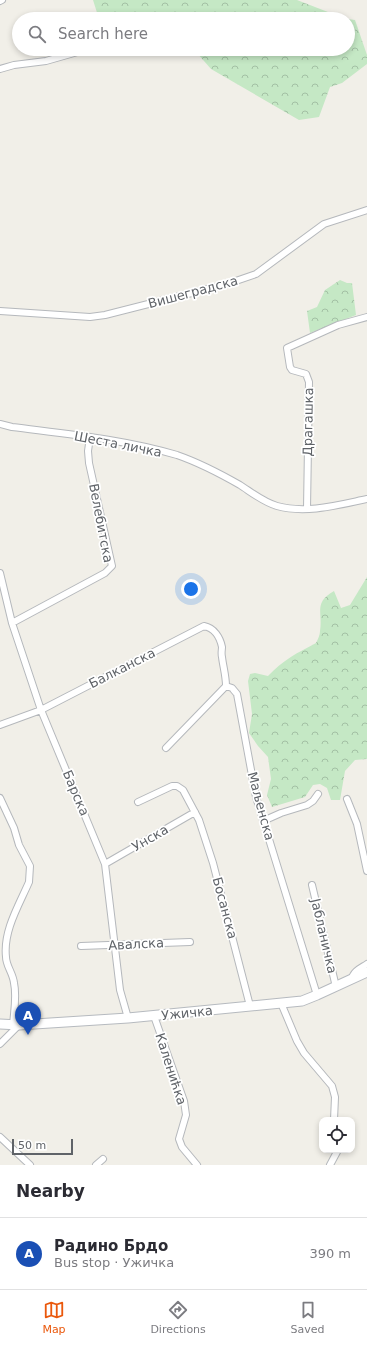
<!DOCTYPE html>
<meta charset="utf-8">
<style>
body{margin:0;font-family:"DejaVu Sans",sans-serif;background:#f2f2f3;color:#2b2b33}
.controls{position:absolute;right:12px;bottom:12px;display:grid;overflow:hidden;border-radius:8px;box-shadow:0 2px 6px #0003}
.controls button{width:36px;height:36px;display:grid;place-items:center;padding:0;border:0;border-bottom:1px solid #e1e1e2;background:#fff;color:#2b2b33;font:20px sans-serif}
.scale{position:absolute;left:12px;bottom:10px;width:61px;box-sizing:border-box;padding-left:4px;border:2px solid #5f6368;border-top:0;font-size:11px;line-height:14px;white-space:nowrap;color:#5f6368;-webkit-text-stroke:3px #fff;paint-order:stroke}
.you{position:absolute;left:191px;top:589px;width:14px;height:14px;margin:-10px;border:3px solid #fff;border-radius:50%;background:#1a73e8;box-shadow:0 0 0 6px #1a73e833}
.badge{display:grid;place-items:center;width:26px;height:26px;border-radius:50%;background:#ea580c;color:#fff;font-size:13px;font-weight:700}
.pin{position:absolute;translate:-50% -33px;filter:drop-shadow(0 1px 2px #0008)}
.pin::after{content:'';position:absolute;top:21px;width:14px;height:12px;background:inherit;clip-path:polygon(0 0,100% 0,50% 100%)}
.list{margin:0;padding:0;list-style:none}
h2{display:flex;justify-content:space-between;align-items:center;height:52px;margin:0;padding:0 16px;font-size:17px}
h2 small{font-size:13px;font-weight:400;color:#7c7c81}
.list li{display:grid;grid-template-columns:26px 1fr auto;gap:12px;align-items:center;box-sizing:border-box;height:72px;padding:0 16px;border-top:1px solid #e1e1e2}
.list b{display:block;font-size:15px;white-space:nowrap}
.list p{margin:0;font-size:13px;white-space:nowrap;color:#7c7c81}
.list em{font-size:13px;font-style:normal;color:#7c7c81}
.icon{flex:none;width:22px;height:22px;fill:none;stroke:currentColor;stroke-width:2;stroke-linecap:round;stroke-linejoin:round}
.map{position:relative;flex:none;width:367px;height:1165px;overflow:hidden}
.search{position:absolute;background:#fff;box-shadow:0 2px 6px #0003;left:12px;right:12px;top:12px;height:44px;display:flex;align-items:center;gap:10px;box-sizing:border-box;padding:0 14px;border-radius:22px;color:#7c7c81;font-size:15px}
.sheet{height:124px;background:#fff}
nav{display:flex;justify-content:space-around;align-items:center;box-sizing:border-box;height:56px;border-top:1px solid #e1e1e2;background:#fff;font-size:11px;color:#7c7c81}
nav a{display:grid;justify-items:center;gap:2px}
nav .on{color:#ea580c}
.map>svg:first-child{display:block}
.forest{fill:url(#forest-crowns)}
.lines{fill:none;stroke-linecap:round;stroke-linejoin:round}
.minor-casing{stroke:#b5b8bc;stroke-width:8}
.secondary-casing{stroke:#b6babf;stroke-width:11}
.minor{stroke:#fff;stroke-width:6}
.secondary{stroke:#fff;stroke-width:9}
.labels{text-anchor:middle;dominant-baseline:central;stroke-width:3.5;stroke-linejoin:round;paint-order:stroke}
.street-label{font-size:13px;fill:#5f6368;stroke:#fff}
</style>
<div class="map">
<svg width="367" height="1165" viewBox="0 0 367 1165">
<defs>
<pattern id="forest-crowns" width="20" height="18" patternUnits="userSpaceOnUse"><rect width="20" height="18" fill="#c5e8c5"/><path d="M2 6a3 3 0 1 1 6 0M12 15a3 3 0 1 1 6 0" fill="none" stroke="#a3c0a4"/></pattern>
</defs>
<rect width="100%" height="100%" fill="#f1efe8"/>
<path class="forest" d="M93,0h204l49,19h-247z
M348,19l7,1 12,35v9l-25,19 -12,4 -11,30 -20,3 -88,-51 -14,-16 -12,-4h163z
M340,280l7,3h5l4,32 -46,18 -3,-22 10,-4 8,-17z
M367,577v182l-12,1 -10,11 -5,29h-9l-4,-12 -7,-4 -7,1 -8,12 -33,10 -5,-12 4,-16 -3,-22 -10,-11 -9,-13 3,-19 -4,-33 2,-7 5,-1 13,3c15,-16 29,-23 48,-33 2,-4 4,-8 4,-12 3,-19 -7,-28 14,-40l7,17 9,-3z"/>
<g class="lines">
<defs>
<path id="minor" d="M0,1l2,-1
M0,69l14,-4 32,-4 42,-12
M0,311l90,6 15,-2 122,-31 29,-10 68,-50 43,-14
M0,424l12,3c55,7 111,12 165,28 23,8 42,18 63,30 11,7 23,17 37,21 29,8 61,-1 90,-7
M307,509l2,-127 -3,-8 -14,-4 -2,-3 -3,-19 51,-23 29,-8
M0,573l12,50 29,87 64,154 15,126 8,28
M12,623l93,-50 7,-7 -23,-103 -1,-12 2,-14
M0,725l41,-15 163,-84c10,2 16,11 18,21 0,3 -1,6 0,10 1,9 4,19 4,29l6,2 5,6 19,103 61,198
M166,748l60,-62
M0,798l14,30 5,17 11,21 -1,16c-10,23 -26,49 -23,75 0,9 7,16 8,26 3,13 0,28 -1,42
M347,799l10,25 10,47
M138,802l34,-16h5l6,4 16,30 14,43 37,143
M263,821l18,-8 26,-8 6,-4 5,-7
M105,864l90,-52
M312,885l24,102
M81,946l109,-4
M352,979c1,-8 9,-11 15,-15
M281,1003l16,38 7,12 28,33 3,11 -1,23
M154,1016l30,85 2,14 -7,24 3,8 15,18
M0,1044l19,-19
M0,1137l30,28
M96,1165l7,-6
M330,1165l8,-15"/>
<path id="secondary" d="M0,1024l19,1 109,-7 174,-17 15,-6 50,-23"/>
</defs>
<use href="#minor" class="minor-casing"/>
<use href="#secondary" class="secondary-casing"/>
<use href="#minor" class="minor"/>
<use href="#secondary" class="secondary"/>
</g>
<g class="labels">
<g class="street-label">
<text transform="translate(193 292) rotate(-15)">Вишеградска</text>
<text transform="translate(308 422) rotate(-89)">Драгашка</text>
<text transform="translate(118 444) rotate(11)">Шеста личка</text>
<text transform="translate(101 523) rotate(79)">Велебитска</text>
<text transform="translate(122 668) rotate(-27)">Балканска</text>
<text transform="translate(76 793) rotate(67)">Барска</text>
<text transform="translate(261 806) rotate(75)">Маљенска</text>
<text transform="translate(150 838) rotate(-30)">Унска</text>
<text transform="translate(225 908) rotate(75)">Босанска</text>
<text transform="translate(324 936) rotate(77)">Јабланичка</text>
<text transform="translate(136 944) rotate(-3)">Авалска</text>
<text transform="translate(187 1013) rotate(-6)">Ужичка</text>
<text transform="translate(171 1069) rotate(72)">Каленићка</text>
</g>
</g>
</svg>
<div class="controls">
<button><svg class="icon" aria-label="locate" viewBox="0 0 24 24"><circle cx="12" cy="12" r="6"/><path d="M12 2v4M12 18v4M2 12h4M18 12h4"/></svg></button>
</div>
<div class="scale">50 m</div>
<div class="you"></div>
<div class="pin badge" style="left:28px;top:1035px;background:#1a4fb4">A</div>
<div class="search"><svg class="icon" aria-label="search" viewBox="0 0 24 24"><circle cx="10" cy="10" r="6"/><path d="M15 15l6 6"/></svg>Search here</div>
</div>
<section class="sheet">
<h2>Nearby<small></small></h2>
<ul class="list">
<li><span class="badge" style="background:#1a4fb4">A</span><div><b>Радино Брдо</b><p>Bus stop · Ужичка</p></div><em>390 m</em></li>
</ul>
</section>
<nav>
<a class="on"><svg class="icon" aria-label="map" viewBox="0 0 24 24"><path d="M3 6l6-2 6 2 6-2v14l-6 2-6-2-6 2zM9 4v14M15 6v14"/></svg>Map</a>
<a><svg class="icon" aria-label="directions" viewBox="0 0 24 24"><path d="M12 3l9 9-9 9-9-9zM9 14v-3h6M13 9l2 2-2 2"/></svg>Directions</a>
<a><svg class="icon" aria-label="saved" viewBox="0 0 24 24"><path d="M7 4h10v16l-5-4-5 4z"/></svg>Saved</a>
</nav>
